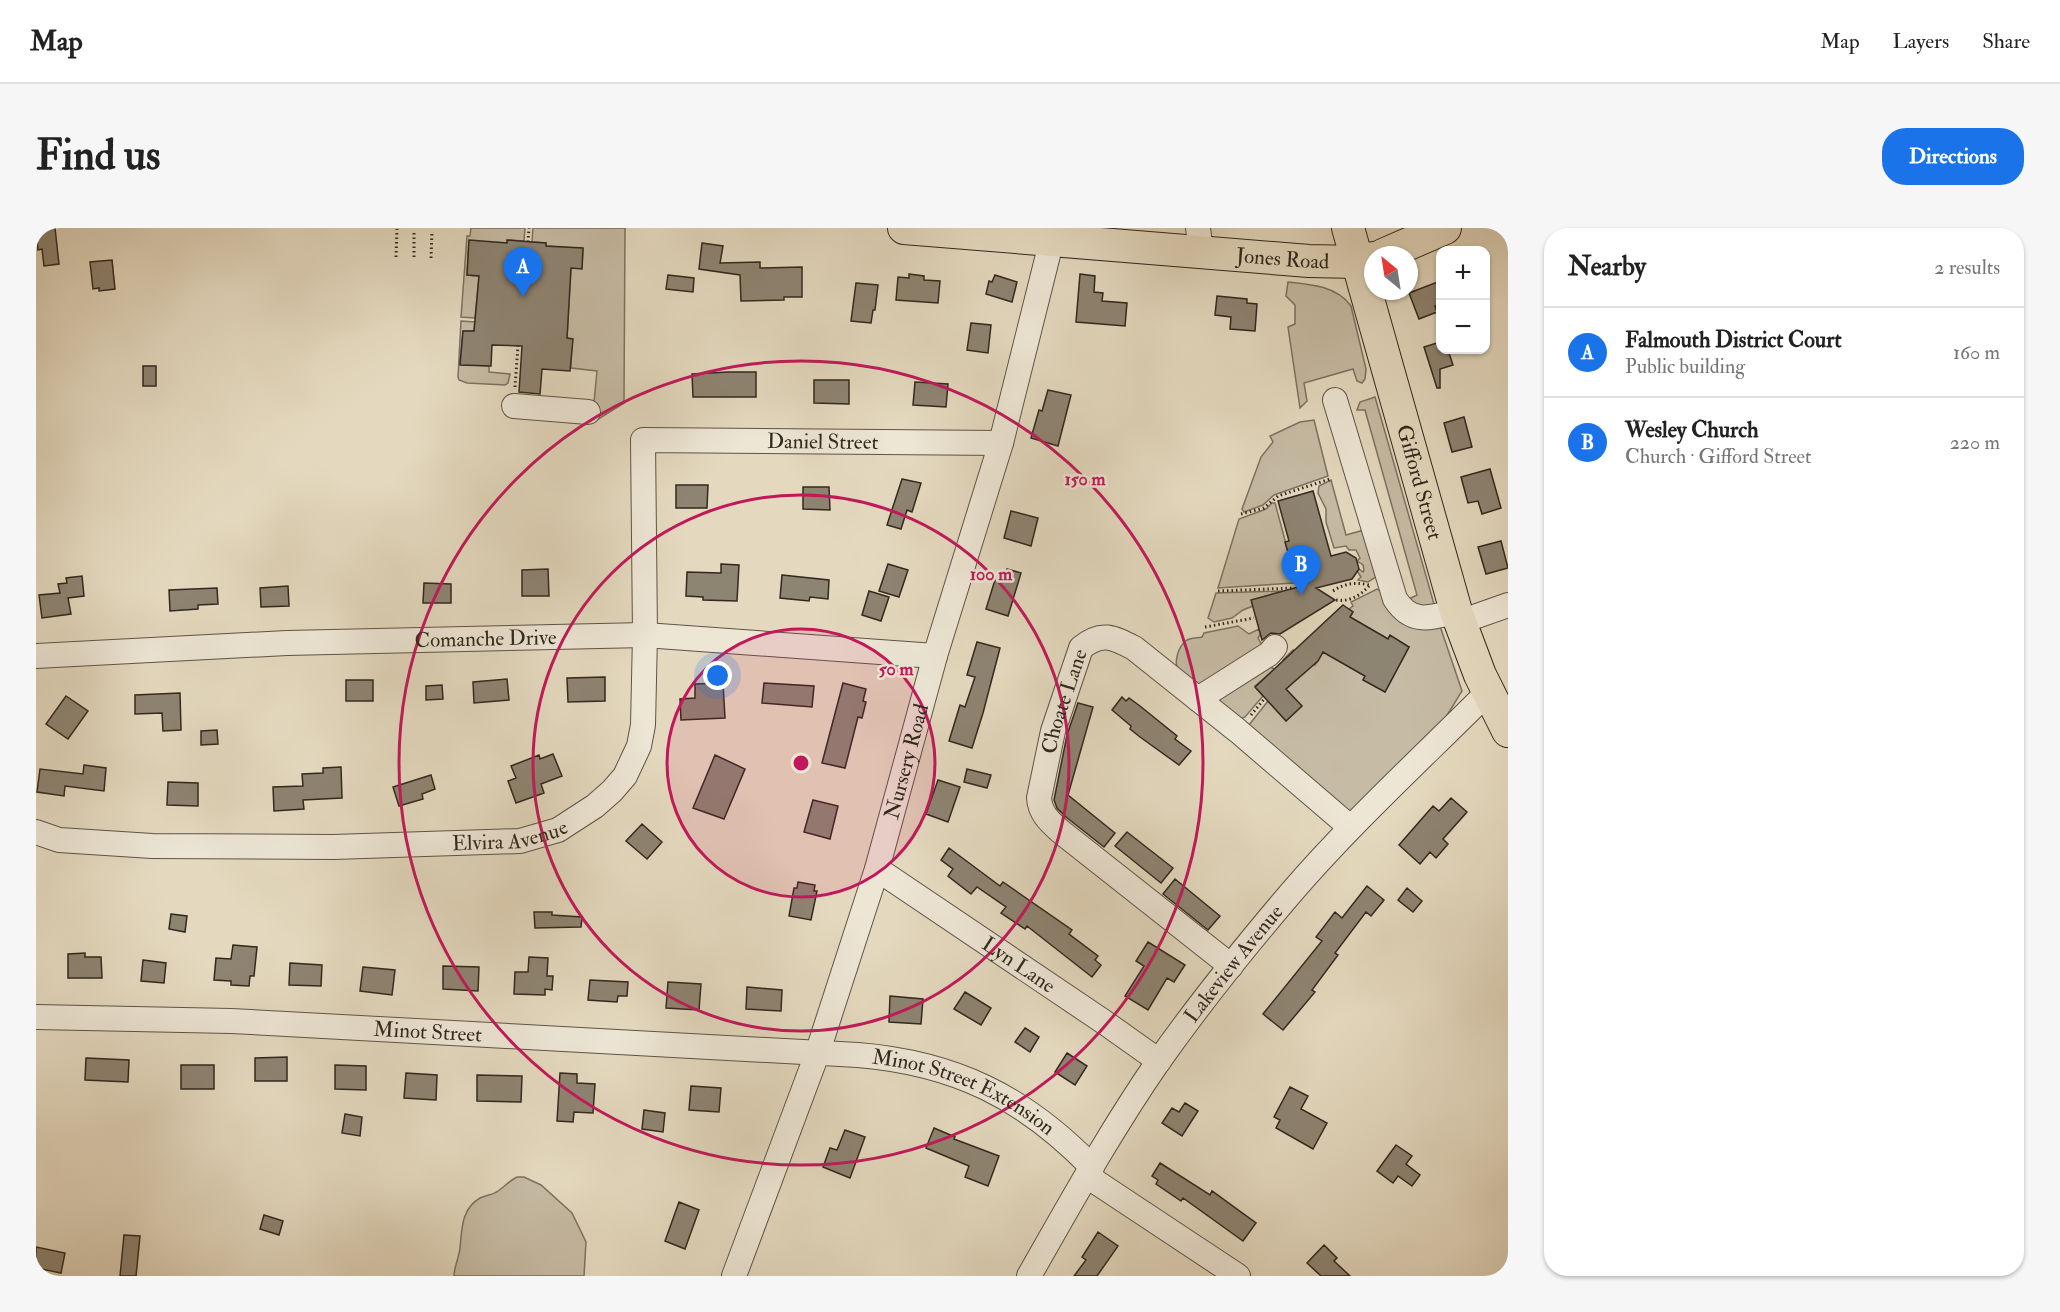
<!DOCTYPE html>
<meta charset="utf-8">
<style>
body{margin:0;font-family:"IM FELL Double Pica",serif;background:#f6f6f6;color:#222}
.controls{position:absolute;right:18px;top:18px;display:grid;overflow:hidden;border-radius:12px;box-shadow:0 2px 4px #0004}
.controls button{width:54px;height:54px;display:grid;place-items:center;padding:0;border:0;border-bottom:2px solid #e0e0e0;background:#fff;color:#222;font:30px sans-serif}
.compass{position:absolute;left:1328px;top:18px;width:54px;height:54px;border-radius:50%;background:#fff;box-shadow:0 2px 4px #0004;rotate:330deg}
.you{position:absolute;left:682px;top:448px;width:21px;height:21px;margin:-15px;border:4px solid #fff;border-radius:50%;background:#1a73e8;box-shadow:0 0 0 9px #1a73e833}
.badge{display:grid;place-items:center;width:39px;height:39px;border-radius:50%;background:#1a73e8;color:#fff;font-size:20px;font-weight:700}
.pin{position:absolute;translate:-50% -50px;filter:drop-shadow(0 2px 3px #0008)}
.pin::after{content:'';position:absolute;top:32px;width:21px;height:18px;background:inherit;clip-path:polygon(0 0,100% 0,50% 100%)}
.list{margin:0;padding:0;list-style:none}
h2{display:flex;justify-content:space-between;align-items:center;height:78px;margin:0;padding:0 24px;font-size:26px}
h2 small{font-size:20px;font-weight:400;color:#767676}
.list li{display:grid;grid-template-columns:39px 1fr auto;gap:18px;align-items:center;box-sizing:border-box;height:90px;padding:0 24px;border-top:2px solid #e0e0e0}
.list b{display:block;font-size:22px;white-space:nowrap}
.list p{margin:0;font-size:20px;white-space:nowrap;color:#767676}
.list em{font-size:20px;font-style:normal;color:#767676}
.map{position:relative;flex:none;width:1472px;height:1048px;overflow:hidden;border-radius:24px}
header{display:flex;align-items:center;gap:36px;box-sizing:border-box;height:84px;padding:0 30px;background:#fff;border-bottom:2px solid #e0e0e0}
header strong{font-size:28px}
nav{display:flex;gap:33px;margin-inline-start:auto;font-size:21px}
.intro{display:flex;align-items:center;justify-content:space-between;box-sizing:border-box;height:144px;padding:0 36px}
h1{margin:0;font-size:42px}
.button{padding:15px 27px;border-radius:24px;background:#1a73e8;color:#fff;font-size:21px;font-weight:700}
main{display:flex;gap:36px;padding:0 36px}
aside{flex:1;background:#fff;border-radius:24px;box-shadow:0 2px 4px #0004}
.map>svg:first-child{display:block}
.green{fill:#c6bba4;stroke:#7c7261;stroke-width:1.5}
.building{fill:#8e8472;stroke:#31281e;stroke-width:1.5}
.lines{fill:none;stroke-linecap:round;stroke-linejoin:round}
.minor-casing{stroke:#5e5446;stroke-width:26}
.major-casing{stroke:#31281e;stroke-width:34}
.path{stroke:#31281e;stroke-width:3;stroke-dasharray:1.5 3;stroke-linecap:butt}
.minor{stroke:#ede6d5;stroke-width:24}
.major{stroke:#e4d9bf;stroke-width:32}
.ring{fill:none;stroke:#c2185b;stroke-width:3}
.labels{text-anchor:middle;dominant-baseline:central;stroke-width:5;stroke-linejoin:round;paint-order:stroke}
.street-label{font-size:21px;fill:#31281e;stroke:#ede6d5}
.centre{fill:#c2185b;stroke:#ede6d5;stroke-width:3}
.ring-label{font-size:18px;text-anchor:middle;font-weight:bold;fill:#c2185b;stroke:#ede6d5;stroke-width:5;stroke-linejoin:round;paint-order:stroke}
</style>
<header>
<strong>Map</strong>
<nav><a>Map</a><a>Layers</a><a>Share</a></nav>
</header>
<div class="intro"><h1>Find us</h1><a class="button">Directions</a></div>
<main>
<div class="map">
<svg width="1472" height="1048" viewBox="0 0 1472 1048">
<rect width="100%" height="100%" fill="#e4d9bf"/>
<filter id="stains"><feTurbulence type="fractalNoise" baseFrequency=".00333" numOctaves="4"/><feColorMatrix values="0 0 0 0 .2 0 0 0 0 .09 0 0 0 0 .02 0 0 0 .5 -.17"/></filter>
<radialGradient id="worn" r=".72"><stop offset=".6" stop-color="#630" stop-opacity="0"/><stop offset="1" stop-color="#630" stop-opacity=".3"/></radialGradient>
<path class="green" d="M435,0h54l-1,13 -16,-1 -1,3 -38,-2 -2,34 12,1 -4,42 -14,-1 6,-81h3z
M497,0h92l-1,175 -32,20 5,-52 -26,-3 1,-29 -5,-1 4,-70h11l1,-19 -37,-3v-3l-14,-1z
M1252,54c21,2 49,4 63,24l15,63 -1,10 -3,4 -5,-2 -4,-12 -49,14 3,18 -7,7 -12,-81 7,-3v-19l-9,-9z
M425,93l14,1 -1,9h-11l-3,33 29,2v6l21,2 -2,9 -3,2 -38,-2 -8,-3 -1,-3z
M1339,169l59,207 -14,4 -11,-9 8,-4 -52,-185h-8l3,-8z
M1278,192l14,56 -54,19 -11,10 -19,7 -2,-3 19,-52 12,-15 -3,-6 30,-14z
M1295,252l15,55 18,-5 12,47 -8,5 -10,-2 3,-3 -4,-6 2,-2 4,3 1,-2 -1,-5 -6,-4 3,-3 -4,-8h-7l-3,-4 -12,2 -8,-26v-13l-8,-16 1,-7z
M1236,275h3l21,78 -2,2 -76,5 21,-69 27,-10z
M1341,361l3,2c17,37 21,35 60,35l22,65 -16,26 -93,94 -4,1 -100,-87 19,-24 18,20 15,-14 -15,-18 12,-11 -15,-18 10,-10 1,3 21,12 8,-13 42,24 -2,4 22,12 24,-45 -19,-11 -2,3 -38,-22 3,-5 -4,-3 4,-3 -2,-4z
M1247,363l-31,9 1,6 -10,4 -11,8 -18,4 -6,-4 8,-25z
M1202,398l11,8 10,-5 2,4 -3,5 5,9 -60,42c-7,-4 -19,-10 -24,-17 -6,-9 -1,-26 8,-32 4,-2 11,-2 15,-3l2,-4z
M1234,439l5,2 -20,17 8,10 -18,21 -7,3 -22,-22z
M481,949h7l17,8 31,28 14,29 -2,34h-130c0,-9 5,-18 6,-28 2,-19 1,-39 20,-50 6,-3 13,-3 18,-7 6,-4 11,-10 19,-14z"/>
<path class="building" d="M0,0h19l4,36 -15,2 -2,-17 -4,1z
M433,12l38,3v-3l25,2 14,1v3l37,2 -1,21 -11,-1 -4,70 6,1 -3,32 -28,-2 -2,25 -21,-2 3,-46 -30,-1 -1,21 -31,-1 3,-34h11l5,-55 -12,-1z
M666,15l21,3 -3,17 40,-1v6l42,-1v30h-18v3l-43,1 -1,-26 -41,-6z
M76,32l3,29 -16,2v-3l-6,1 -3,-27z
M873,46l15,2v4l16,1 -2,22 -42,-3 2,-23 11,1z
M1044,46l15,2 -1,16 9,1 -1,8 25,2 -2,23 -49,-4z
M632,47l26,3 -1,14 -27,-3z
M959,47l22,7 -5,20 -26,-8 3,-13 3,1z
M1404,53v22l-5,3 2,6 -18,7 -10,-26z
M820,55l22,2 -3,25h-2l-2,13 -20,-2z
M1181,68l30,3v4l10,1 -2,27 -25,-2 1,-12 -16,-2z
M935,95l20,2 -3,28 -21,-3z
M1404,114v8h8l5,15 -13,4v19h-3l-13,-41z
M107,138h13v20h-13z
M692,144h28v25h-63l-1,-23z
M778,152h35v24l-35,-1z
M879,154l33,2 -2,23 -33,-2z
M1012,162l23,5 -13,51 -27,-8 8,-28 3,1z
M1428,189l8,30 -20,5 -8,-29z
M1454,241l11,39 -19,6 -4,-13 -10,2 -7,-26z
M866,251l19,4 -9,29 -5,-2 -6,19 -14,-4z
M640,257h32l-1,23h-31z
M767,259h26l1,23 -27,-1z
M1277,263l18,65 15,-4 10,6 3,11 -7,10 -36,9 19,12 -55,34 -9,-1 -9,7 -11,-40 47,-13 -13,-45 4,-1 -11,-40z
M975,283l27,7 -7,28 -27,-8z
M1465,313l7,27 -22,6 -8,-27z
M685,336l18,1 -2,36 -34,-1v-3l-17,-1 1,-24 34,1z
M852,336l20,6 -9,27 -20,-6z
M512,341l1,27h-27v-26z
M971,341l14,4 -13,43 -22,-7 9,-29 8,2z
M746,347l47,5 -1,19 -18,-2 -1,4 -29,-3z
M46,348l2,20 -16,2 3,16 -29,4 -3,-23 21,-2 -2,-9 9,-1 -1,-5z
M388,355l27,1v19h-28z
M252,358l1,20 -28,1 -1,-19z
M181,360l1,16 -20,1v4l-28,2 -1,-21z
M833,363l20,6 -8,24 -19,-6z
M1307,377l10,7 -3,5 38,22 2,-4 19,12 -24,45 -22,-12 2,-4 -42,-24 -5,9 -32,28 16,17 -16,15 -31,-34z
M941,414l23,6 -17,65 -11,35 -23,-7 11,-36 5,2 10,-30 -8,-2z
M569,449v24l-37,1 -1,-24z
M471,451l2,21 -35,3 -1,-21z
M310,452h27v21h-27z
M687,455l2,35 -44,2 -1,-21 15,-1v-14z
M728,455l50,3 -2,21 -50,-4z
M807,455l23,6 -3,12 3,1 -4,16 -4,-1 -13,51 -23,-5z
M406,457l1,14 -17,1v-14z
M144,465l1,37 -18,1 -1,-18 -27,1v-19z
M30,468l22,15 -20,28 -22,-15z
M1086,469l4,4 3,-3 11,8 37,30 -2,3 16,12 -12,14 -39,-28 -10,-8 1,-3 -19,-16z
M1042,475l15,4 -25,88 47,38 -11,14 -38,-30 -9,-9 -3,-8 13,-65z
M181,502l1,14 -17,1v-14z
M517,526l9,22 -21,8 3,9 -28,10 -8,-22 8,-3 -5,-12 28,-11 1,4z
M679,527l30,14 -21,50 -31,-11z
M48,537l22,3 -2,23 -39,-5 -1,10 -27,-4 3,-23 43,5z
M305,539l1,31 -39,2 1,9 -30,2 -1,-24 30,-1 -1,-12 21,-1v-5z
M931,541l24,6 -4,13 -23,-6z
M395,547l4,14 -13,5 1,5 -24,7 -6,-19z
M902,552l22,7 -12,35 -22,-8z
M132,554l30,1v23l-31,-1z
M1415,570l16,14 -24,27 5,5 -12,14 -6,-6 -10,12 -21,-19 34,-39 6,5z
M777,572l25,6 -8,33 -26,-7z
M606,596l20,18 -15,17 -21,-18z
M1091,604l46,36 -12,15 -46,-37z
M913,620l51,38 3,-4 69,48 -3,4 29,22 -3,4 6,5 -9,12 -65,-51 -2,3 -24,-16 5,-6 -29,-20 -6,7 -23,-18 5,-7 -12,-9z
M1139,651l45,37 -12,14 -45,-36z
M762,654l17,3 -1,6h3l-6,29 -22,-4 5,-28h3z
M1331,658l17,14 -13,16 -5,-4 -31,41 3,2 -26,35 3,2 -32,38 -20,-16 59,-73 -6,-4 19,-25 7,6z
M1371,660l15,13 -9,11 -15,-12z
M498,684h18v3l30,2 -1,10 -46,1z
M135,686l16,2 -2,16 -16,-3z
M1112,714l37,23 -11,17 -7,-4 -19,32 -23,-14 19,-30 -8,-5z
M197,717l24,2 -3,29h-4l-1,10 -18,-1v-4l-17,-1 2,-22 15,1z
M49,725v4h16l1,21h-34v-24z
M493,729l19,1 -1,18h6l-1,14 -7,-1v6l-31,-1 1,-22h13z
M107,732l23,3 -2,20 -23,-2z
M254,735l32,2 -1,21 -32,-1z
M407,738l36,1 -1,24 -35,-2z
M327,739l32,3 -3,25 -32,-4z
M554,752l38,2 -1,14h-9l-1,6 -29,-2z
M632,754l33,2 -2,26 -33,-2z
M711,759l35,3 -1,21 -35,-2z
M929,764l26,16 -10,17 -27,-16z
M854,768l33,3 -2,25 -32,-2z
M989,800l14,9 -9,15 -15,-10z
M1031,825l20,13 -12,19 -20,-13z
M251,829v24h-32v-23z
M50,830l43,2 -1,22 -43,-2z
M145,837h33v24h-33z
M299,837l31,1v24l-31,-1z
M370,845l31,2 -1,25 -32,-2z
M524,845l17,1v9l18,1 -2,29 -19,-1 -1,10 -16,-1z
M441,847l45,1 -1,26 -44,-1z
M655,858l30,2 -2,24 -30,-2z
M1254,859l18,9 -7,13 26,14 -14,26 -37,-21 4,-8 -6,-3z
M1149,875l13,8 -16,25 -20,-13 10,-15 7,4z
M608,882l21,3 -2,19 -21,-3z
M309,886l17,3 -2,19 -18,-3z
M898,900l21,9 -1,2 45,17 -11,30 -23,-9 4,-11 -43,-18z
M809,902l20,7 -15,41 -27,-11 7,-19 7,2z
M1360,917l16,11 -6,8 14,11 -8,11 -14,-10 -5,7 -16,-12z
M1124,935l50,32 2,-4 44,32 -13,18 -60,-43 -2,3 -25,-17 2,-4 -6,-4z
M643,974l20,8 -14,39 -20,-8z
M228,987l19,6 -4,14 -19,-6z
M1062,1004l20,14 -21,30h-23l12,-16 -4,-3z
M88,1007l16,1 -4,40h-16z
M1288,1017l13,13 -3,3 16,15h-29l-14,-13z
M0,1019l29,6 -4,20 -25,-5z"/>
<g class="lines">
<defs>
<g id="minor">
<path d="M1162,0l3,24"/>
<path d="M1299,172l60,199c17,26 35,19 61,12"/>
<path d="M478,178l74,6"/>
<path d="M1424,394l48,-17"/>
<path id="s1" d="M0,428l251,-13 358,-8 290,21"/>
<path d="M1162,471l71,-45 6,-7"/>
<path id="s2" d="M0,604l23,8 93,6 181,1 187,-6 38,-11 37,-24 17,-15 13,-15 14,-30 4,-21 2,-90 -2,-195 358,3"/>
<path id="s3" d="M841,641l227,153 55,39"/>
<path id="s4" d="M1195,738l-171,-135c-11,-10 -20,-18 -21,-33l14,-67 28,-83c20,-17 32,-11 53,0l104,83 112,96"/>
<path id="s5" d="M0,789l195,4 627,34c97,8 166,42 234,112"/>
<path d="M1051,948l151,100"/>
<path id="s6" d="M698,1048l83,-222 60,-185 58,-213 66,-213 51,-204"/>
<path id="s7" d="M993,1048c41,-72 82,-146 129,-214 41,-58 86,-114 132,-168 62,-72 131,-135 198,-202"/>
</g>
<g id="major">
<path id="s8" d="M868,0l405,33 49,1 15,-4"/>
<path id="s9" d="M1312,0l108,383 24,64 28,56"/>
<path d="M1347,27l62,-27"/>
</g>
</defs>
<use href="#minor" class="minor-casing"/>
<use href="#major" class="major-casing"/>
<path class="path" d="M492,14l1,-14
M360,29l1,-28
M378,29v-27
M395,30l1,-27
M479,159l3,-41
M1205,286l23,-6 14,-12 52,-17
M1182,363l76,-3
M1297,363c12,-8 23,-9 36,-6
M1300,372c13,2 24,-4 33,-14
M1169,399l49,-9
M1215,487l14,-17"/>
<use href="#minor" class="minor"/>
<use href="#major" class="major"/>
</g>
<circle cx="765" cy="535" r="134" fill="#c2185b" fill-opacity=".12"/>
<g class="ring">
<circle cx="765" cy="535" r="134"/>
<circle cx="765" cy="535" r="268"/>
<circle cx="765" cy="535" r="402"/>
</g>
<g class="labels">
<g class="street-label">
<text stroke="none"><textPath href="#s8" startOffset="380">Jones Road</textPath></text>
<text stroke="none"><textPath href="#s2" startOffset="1131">Daniel Street</textPath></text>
<text stroke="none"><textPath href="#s9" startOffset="264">Gifford Street</textPath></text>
<text stroke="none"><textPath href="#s1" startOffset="450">Comanche Drive</textPath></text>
<text stroke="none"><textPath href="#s4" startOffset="358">Choate Lane</textPath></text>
<text stroke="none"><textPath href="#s6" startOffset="543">Nursery Road</textPath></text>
<text stroke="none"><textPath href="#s2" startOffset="476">Elvira Avenue</textPath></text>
<text stroke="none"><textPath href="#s3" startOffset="171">Lyn Lane</textPath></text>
<text stroke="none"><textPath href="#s7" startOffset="374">Lakeview Avenue</textPath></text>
<text stroke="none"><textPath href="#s5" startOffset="392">Minot Street</textPath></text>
<text stroke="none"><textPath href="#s5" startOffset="936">Minot Street Extension</textPath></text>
</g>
</g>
<circle cx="765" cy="535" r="9" class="centre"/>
<g class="ring-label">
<text x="1049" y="257">150 m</text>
<text x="955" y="352">100 m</text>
<text x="860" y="447">50 m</text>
</g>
<rect width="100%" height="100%" filter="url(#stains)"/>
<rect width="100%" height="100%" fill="url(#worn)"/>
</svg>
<div class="controls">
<button>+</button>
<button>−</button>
</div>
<svg class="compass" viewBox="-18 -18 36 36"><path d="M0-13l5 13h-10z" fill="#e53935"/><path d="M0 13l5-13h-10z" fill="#767676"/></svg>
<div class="you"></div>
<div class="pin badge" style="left:487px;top:69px">A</div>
<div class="pin badge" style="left:1265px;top:367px">B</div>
</div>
<aside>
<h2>Nearby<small>2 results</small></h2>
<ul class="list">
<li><span class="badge">A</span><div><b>Falmouth District Court</b><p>Public building</p></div><em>160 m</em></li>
<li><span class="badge">B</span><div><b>Wesley Church</b><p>Church · Gifford Street</p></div><em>220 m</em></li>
</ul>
</aside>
</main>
